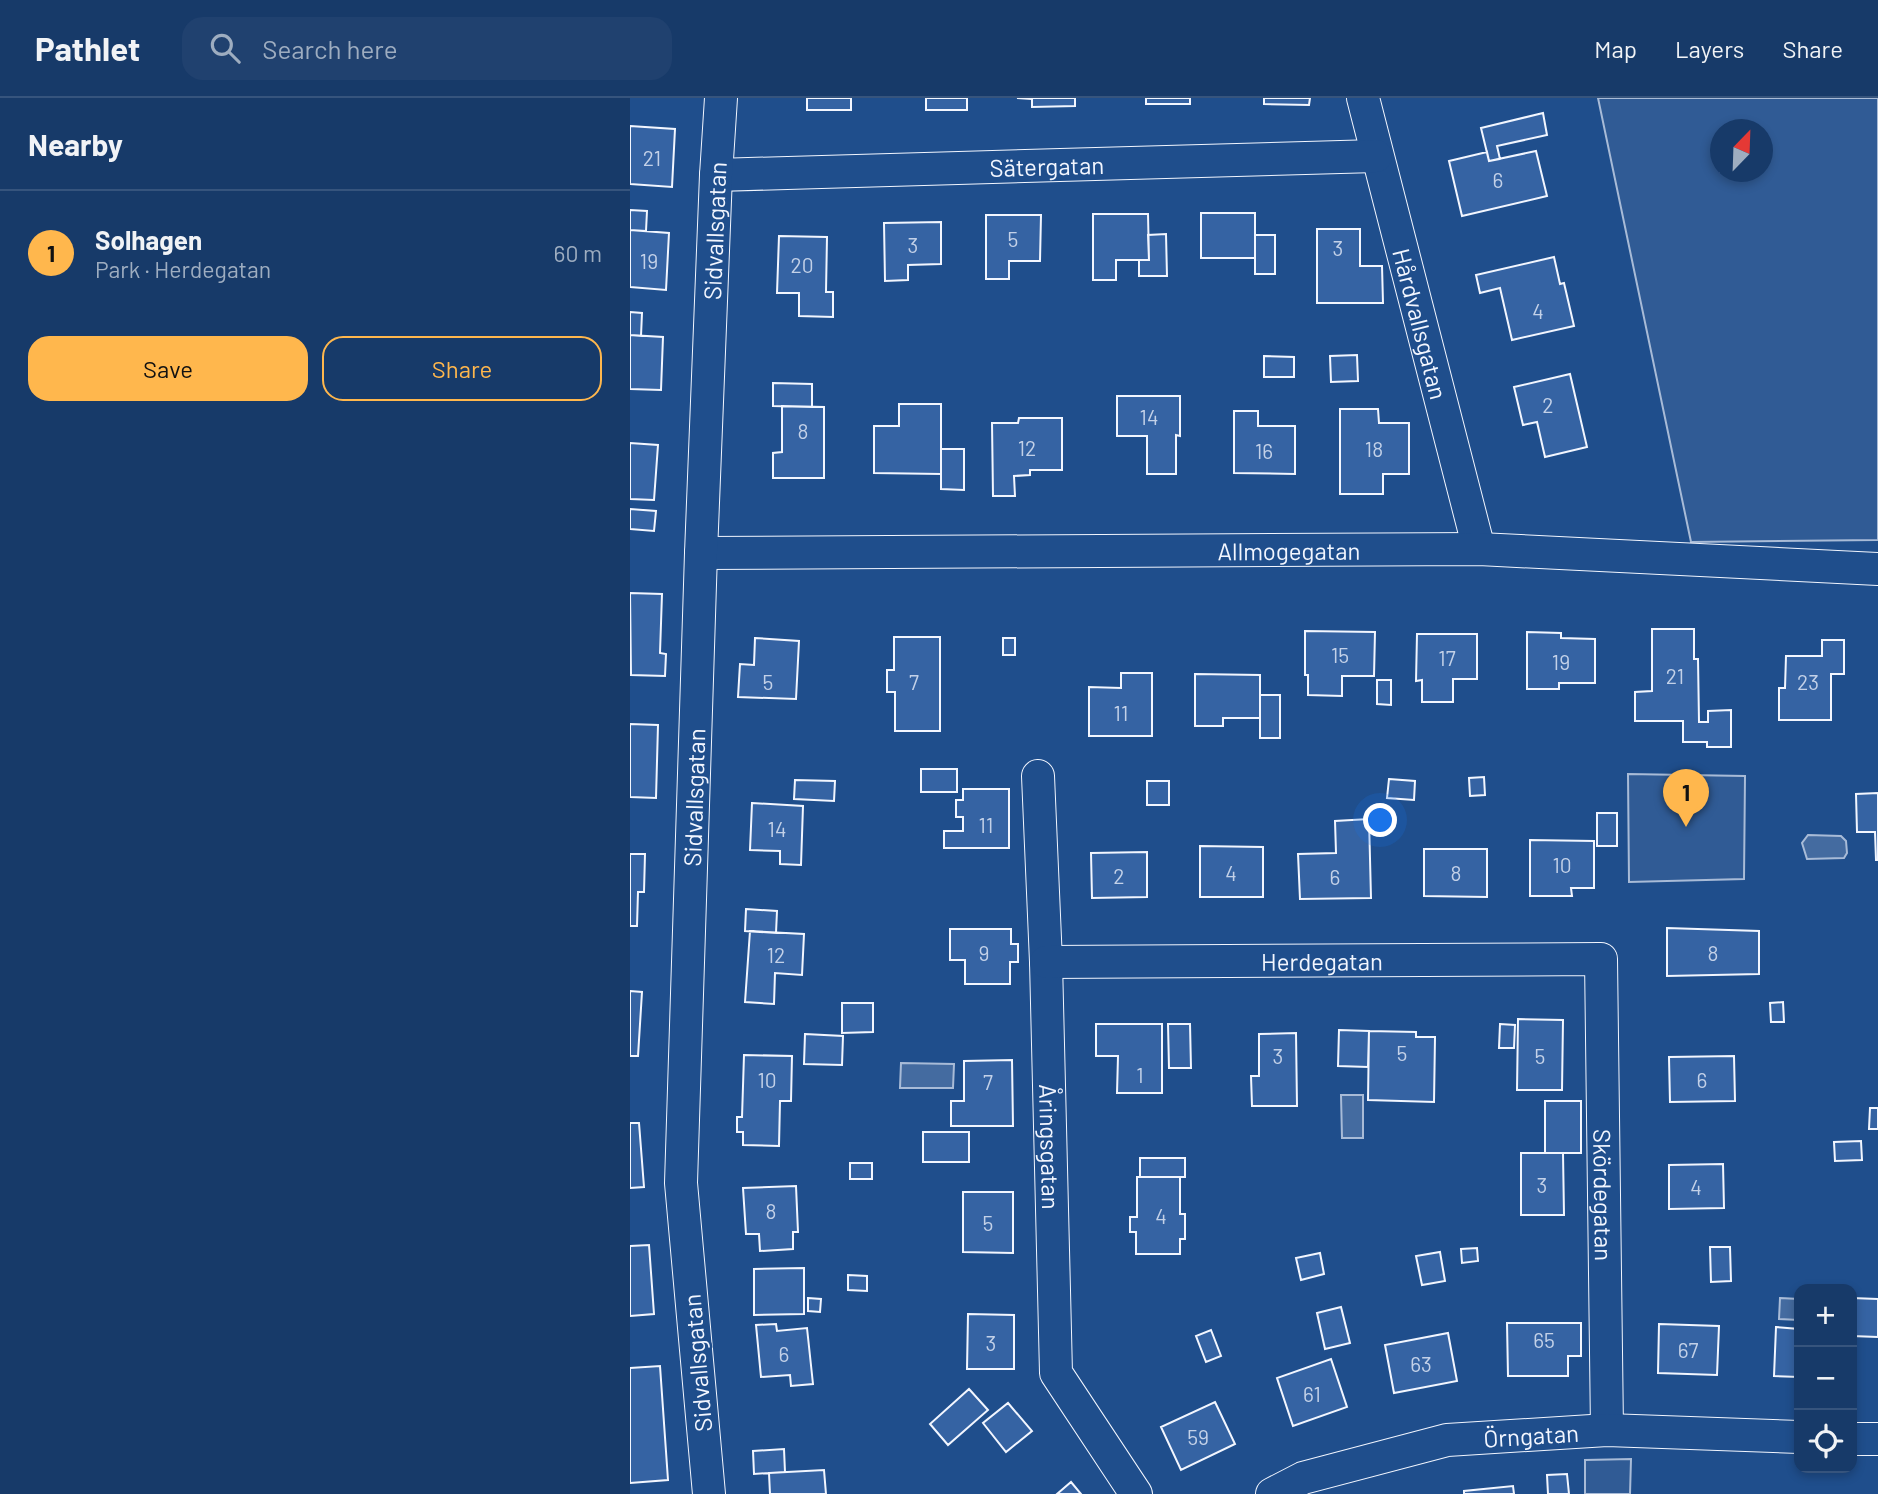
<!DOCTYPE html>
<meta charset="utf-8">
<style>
body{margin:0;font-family:Barlow,sans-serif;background:#20416f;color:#f1f3f6}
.controls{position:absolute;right:21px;bottom:21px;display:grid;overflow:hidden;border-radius:14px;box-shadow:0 4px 10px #0003}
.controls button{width:63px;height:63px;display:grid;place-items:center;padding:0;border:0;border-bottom:2px solid #36547d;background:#173a69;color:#f1f3f6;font:35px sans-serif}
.compass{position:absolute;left:1080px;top:21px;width:63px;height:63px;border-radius:50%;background:#173a69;box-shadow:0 4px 10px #0003;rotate:23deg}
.you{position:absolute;left:751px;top:723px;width:24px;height:24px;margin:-18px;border:5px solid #fff;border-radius:50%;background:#1a73e8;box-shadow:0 0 0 10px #1a73e833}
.badge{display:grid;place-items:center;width:46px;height:46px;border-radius:50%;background:#ffb74d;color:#111;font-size:23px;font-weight:700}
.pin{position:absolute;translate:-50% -58px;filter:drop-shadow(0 2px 4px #0008)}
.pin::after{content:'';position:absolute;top:37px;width:24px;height:21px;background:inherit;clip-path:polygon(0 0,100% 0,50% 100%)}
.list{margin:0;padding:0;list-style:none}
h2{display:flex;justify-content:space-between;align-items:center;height:91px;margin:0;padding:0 28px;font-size:30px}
h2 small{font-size:23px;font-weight:400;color:#9eadc0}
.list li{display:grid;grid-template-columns:46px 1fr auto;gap:21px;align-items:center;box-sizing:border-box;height:126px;padding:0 28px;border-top:2px solid #36547d}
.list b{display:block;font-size:26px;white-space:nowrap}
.list p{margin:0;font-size:23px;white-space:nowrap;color:#9eadc0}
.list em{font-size:23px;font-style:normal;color:#9eadc0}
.actions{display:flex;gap:14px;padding:21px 28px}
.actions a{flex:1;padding:16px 0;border:2px solid #ffb74d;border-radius:21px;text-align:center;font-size:24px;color:#ffb74d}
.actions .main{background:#ffb74d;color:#111}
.icon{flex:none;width:38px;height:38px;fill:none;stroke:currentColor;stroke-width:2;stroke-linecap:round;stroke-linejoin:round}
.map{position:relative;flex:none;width:1248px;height:1396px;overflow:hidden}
header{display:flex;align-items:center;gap:42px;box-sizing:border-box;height:98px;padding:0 35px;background:#173a69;border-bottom:2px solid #36547d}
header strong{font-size:33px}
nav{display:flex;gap:38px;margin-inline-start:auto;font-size:24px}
.search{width:490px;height:63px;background:#20416f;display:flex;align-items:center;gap:18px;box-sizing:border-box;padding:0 24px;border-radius:21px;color:#9eadc0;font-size:26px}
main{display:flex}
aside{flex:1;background:#173a69}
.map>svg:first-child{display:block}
.built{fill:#305b95;stroke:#a8bbd7;stroke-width:2;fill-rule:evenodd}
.water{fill:#446ba0;stroke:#a8bbd7;stroke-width:2}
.building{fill:#3563a3;stroke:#f2f6ff;stroke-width:2}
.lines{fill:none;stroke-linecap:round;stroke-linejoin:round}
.minor-casing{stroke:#f2f6ff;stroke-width:34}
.minor{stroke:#1f4e8c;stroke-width:32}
.labels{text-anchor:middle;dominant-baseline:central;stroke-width:5;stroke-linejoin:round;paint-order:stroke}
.number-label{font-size:21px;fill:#c3d1e8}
.street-label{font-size:24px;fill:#f2f6ff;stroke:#1f4e8c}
</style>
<header>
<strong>Pathlet</strong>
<div class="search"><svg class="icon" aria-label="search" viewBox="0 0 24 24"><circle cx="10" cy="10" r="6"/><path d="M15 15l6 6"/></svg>Search here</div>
<nav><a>Map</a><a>Layers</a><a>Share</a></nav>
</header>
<main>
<aside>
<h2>Nearby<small></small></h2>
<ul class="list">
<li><span class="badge">1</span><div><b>Solhagen</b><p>Park · Herdegatan</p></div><em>60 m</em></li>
</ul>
<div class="actions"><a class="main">Save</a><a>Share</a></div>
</aside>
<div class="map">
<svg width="1248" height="1396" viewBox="0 0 1248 1396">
<rect width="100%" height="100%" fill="#1f4e8c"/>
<path class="built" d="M968,0h280v442l-187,2zM1090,32h42v42h-42z
M998,676l117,2 -1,103 -115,3z
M1001,1361l-1,35h-45v-34z"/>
<path class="water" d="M1178,737l33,1 5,5 1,12 -3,5 -37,1 -5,-16z
M271,965l53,1 -1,24h-53z
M711,997h22v43h-21z
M1150,1200l19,1v21l-20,-1z"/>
<path class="building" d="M177,0h44v12h-44z
M296,0h41v12h-41z
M387,0h58v8l-43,1v-8z
M516,0h44v6h-44z
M634,0h46l-1,7 -45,-1z
M913,15l4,22 -50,11 3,13 -11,2 -8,-33z
M0,28l45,3 -3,58 -42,-3z
M906,53l11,45 -85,20 -13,-55 38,-9 2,9z
M0,112l17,1 -1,20 -16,-1z
M571,115h54v45h-54z
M463,116h55l1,46h-33v20h-23z
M356,117h55l-1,46h-31v18h-23z
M311,124v42l-33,1v15l-23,1 -1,-58z
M687,131h43v37h22l1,37h-66z
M0,132l39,3 -3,57 -36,-3z
M536,136l1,42h-28v-16h10l-1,-25z
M625,137h20v39h-20z
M149,138l48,1 -1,55h7v25l-34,-1v-23h-22z
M924,159l6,27 4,-1 10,43 -62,14 -12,-52 -20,5 -4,-18z
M0,214l12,1 -1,23 -11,-1z
M0,237l33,2 -2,53 -31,-1z
M727,257l1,26 -27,1 -1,-26z
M634,258l30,1v20h-30z
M940,276l17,73 -42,10 -8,-35 -14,3 -9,-38z
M143,285l39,1v23l-39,-1z
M487,298h63v40l-4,-1v39h-29v-38h-30z
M269,306h42v70l-67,-1v-47h25z
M152,308l42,1v71h-51v-25l9,-1z
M710,311h38l1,14h30v51h-26v20h-43z
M604,313h24v15h37v48l-61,-1z
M389,320h43v52h-32v5l-16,1 1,20h-22l-1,-73h26z
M0,345l28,2 -4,55 -24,-1z
M311,351h23v41l-23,-1z
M0,411l26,2 -2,20 -24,-2z
M0,495l32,1 -2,59 6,1 -1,22 -34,-1z
M1022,531h42v30h4l1,63h9v-11l23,-1v37h-24v-5h-24v-21h-48v-29l17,-1z
M675,533l70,1 -1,44h-32v20l-34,-1v-20h-3z
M897,534l34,1v5l34,1v44h-36v6h-32z
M787,536h60v45h-24v23h-31v-22l-6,1z
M264,539h46v94h-45v-39h-8v-22h7z
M125,540l44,3 -3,58 -58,-2 2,-33 14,1z
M373,540h12v17h-12z
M1192,542h22v34h-13v46h-52v-32h6l1,-32h36z
M491,575h31v63h-63v-49l32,1z
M565,576l65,1v43h-37v8h-28z
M747,582h14v25l-14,-1z
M630,597h20v43h-20z
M0,626l28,1 -2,73 -26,-1z
M291,671h36v23h-36z
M854,679l1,18 -15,1 -1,-18z
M759,681l26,2 -1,19 -27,-2z
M165,682l40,1 -1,20 -40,-2z
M517,683h22v24h-22z
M333,691h46v59h-65v-17h19v-14h-7v-17h7z
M1248,695v67h-2l-1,-28h-18l-1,-38z
M122,705l51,3 -2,59 -21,-1v-13l-30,-1z
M967,715h20v33h-20z
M739,721l2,79 -71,1 -2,-45 38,-1 -1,-32z
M900,742l64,1v47h-23l1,8h-42z
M570,748l63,1v50h-63z
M794,751h63v48l-63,-1z
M517,754v45l-55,1 -1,-45z
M0,756h15l-1,38h-6l-1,34h-7z
M116,811l31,2 -1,22 -31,-2z
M1037,830l92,3v43l-92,2z
M320,831h61v15h7v18h-8v22h-45v-24h-15z
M120,833l54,3 -2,41 -27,-2 -1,31 -29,-2z
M0,893l12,1 -4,64h-8z
M1153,904l1,20h-13l-1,-19z
M212,905h31v29l-31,1z
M888,921l45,1 -1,70h-45z
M466,926h66v69h-45l1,-37h-22z
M538,926h22l1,44h-22z
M870,926l15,1 -1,23h-15z
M709,932l30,1 -1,36 -30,-1z
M739,933l47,1v5h19l-1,65 -66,-2z
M666,935l1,73h-45l-1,-30h8v-42z
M175,936l38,2 -1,29 -38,-1z
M114,957l48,1 -1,45h-11l-1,45 -36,-1v-13h-6v-15h5z
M1104,958l1,45 -65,1 -1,-45z
M382,962l1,66h-62v-25h13v-40z
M915,1003h36v52h-36z
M1240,1010h8v21h-9z
M0,1025h9l5,64 -14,1z
M293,1034h46v30h-46z
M1231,1043l1,19 -27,1 -1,-19z
M891,1055h42l1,62h-43z
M510,1060h45v19h-45z
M220,1065h22v16h-22z
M1093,1066l1,44 -55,1v-44z
M507,1079h43v37h5v25h-5v15h-44v-22h-6v-15h7z
M166,1088l2,46h-5v17l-33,2 -1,-17h-13l-3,-46z
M333,1094h50v61l-50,-1z
M19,1147l5,69 -24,2v-70z
M1080,1149h20l1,34 -20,1z
M847,1150l1,13 -16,2 -1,-14z
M810,1154l5,29 -23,4 -6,-29z
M690,1155l4,21 -23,6 -5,-22z
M174,1170v46l-50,1v-46z
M218,1177l19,1v15l-19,-1z
M178,1200l13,1 -1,13 -12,-1z
M1222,1200l26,1v38l-26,-1z
M711,1209l9,36 -25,6 -8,-36z
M338,1216l46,1v54h-47z
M877,1225h74v33h-13v20h-60z
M146,1226l1,7 30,-3 6,56 -22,2 -1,-11 -29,2 -5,-52z
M1029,1226l60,2 -2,49 -59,-2z
M1146,1229l23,2v48l-25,-1z
M581,1232l10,26 -15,6 -10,-26z
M818,1235l9,48 -63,12 -9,-48z
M701,1261l16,48 -54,19 -16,-48z
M30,1268l8,114 -38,3v-115z
M339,1291l19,21 -40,35 -18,-21z
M585,1304l20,42 -54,26 -20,-43z
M378,1305l24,28 -26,21 -23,-29z
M154,1351l1,23 -31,2 -1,-23z
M194,1372l2,24h-56l-1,-21z
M937,1376l2,20h-21l-1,-19z
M441,1384l10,12h-24z
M883,1388l1,8h-50v-3z"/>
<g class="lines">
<defs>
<g id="minor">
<path id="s1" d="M733,0l116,451"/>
<path id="s2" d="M86,77l660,-19"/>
<path id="s3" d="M71,455l778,-4 399,20"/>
<path id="s4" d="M408,678l8,186 10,411 80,121"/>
<path id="s5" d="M416,864l555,-3 6,471"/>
<path d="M1222,1341h26"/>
<path id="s6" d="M79,1396l-28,-311 20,-630 15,-378 5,-77"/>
<path id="s7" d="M642,1396l31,-16 144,-38 160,-10 192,7"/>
</g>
</defs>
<use href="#minor" class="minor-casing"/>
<use href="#minor" class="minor"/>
</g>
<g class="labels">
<g class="number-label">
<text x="22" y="59">21</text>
<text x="868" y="81">6</text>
<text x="383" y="140">5</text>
<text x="283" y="146">3</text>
<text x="708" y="149">3</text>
<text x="19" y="162">19</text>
<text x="172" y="166">20</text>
<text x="908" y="212">4</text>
<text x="918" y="306">2</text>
<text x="519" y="318">14</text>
<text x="173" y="332">8</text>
<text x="397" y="349">12</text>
<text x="744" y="350">18</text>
<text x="634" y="352">16</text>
<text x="710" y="556">15</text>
<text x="817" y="559">17</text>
<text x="931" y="563">19</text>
<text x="1045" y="577">21</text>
<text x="138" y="583">5</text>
<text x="284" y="583">7</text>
<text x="1178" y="583">23</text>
<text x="491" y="614">11</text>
<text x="356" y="726">11</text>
<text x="147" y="730">14</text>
<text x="932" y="766">10</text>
<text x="601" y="774">4</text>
<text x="826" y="774">8</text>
<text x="489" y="777">2</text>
<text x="705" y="778">6</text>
<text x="354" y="854">9</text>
<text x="1083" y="854">8</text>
<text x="146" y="856">12</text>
<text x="772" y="954">5</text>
<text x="648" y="957">3</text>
<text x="910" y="957">5</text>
<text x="510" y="976">1</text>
<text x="137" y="981">10</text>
<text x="1072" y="981">6</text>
<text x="358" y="983">7</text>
<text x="912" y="1086">3</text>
<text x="1066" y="1088">4</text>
<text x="141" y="1112">8</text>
<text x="531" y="1117">4</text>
<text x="358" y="1124">5</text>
<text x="914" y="1241">65</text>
<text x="361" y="1244">3</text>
<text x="1058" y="1251">67</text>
<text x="154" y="1255">6</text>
<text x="791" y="1265">63</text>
<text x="682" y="1295">61</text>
<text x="568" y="1338">59</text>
</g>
<g class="street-label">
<text stroke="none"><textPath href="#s2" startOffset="331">Sätergatan</textPath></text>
<text stroke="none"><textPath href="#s6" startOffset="1265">Sidvallsgatan</textPath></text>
<text stroke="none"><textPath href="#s1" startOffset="233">Hårdvallsgatan</textPath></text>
<text stroke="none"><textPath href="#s3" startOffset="588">Allmogegatan</textPath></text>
<text stroke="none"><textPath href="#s6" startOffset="698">Sidvallsgatan</textPath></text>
<text stroke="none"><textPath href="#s5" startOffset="276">Herdegatan</textPath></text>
<text stroke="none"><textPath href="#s4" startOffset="371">Åringsgatan</textPath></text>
<text stroke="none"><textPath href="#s5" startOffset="791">Skördegatan</textPath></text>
<text transform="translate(67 1265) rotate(-95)">Sidvallsgatan</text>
<text stroke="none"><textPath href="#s7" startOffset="268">Örngatan</textPath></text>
</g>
</g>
</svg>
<div class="controls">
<button>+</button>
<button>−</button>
<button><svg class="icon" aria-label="locate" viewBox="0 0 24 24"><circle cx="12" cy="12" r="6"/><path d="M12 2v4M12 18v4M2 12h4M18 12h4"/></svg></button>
</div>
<svg class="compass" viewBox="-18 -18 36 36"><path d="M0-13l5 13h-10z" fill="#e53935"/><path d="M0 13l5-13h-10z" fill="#9eadc0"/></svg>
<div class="you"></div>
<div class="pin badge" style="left:1056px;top:729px">1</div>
</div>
</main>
